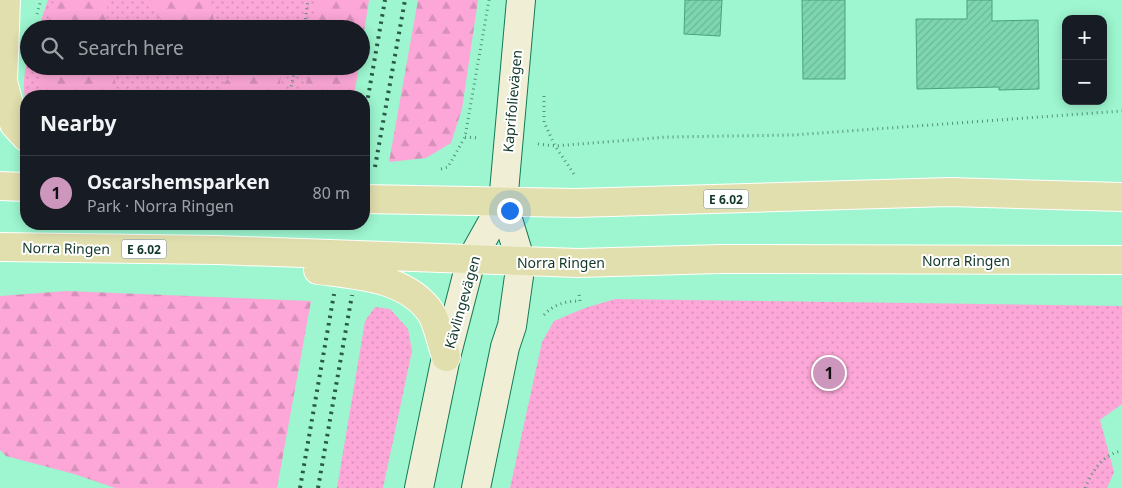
<!DOCTYPE html>
<meta charset="utf-8">
<style>
body{margin:0;font-family:"Noto Sans",sans-serif;background:#20242c;color:#f1f3f6}
.controls{position:absolute;right:15px;top:15px;display:grid;overflow:hidden;border-radius:10px;box-shadow:0 2px 12px #0003}
.controls button{width:45px;height:45px;display:grid;place-items:center;padding:0;border:0;border-bottom:1px solid #363941;background:#171b24;color:#f1f3f6;font:25px sans-serif}
.you{position:absolute;left:509px;top:210px;width:18px;height:18px;margin:-12px;border:4px solid #fff;border-radius:50%;background:#1a73e8;box-shadow:0 0 0 8px #1a73e833}
.badge{display:grid;place-items:center;width:32px;height:32px;border-radius:50%;background:#cd96bd;color:#111;font-size:16px;font-weight:700}
.pin{position:absolute;translate:-50% -50%;border:2px solid #fff;box-shadow:0 1px 5px #0006}
.list{margin:0;padding:0;list-style:none}
h2{display:flex;justify-content:space-between;align-items:center;height:65px;margin:0;padding:0 20px;font-size:21px}
h2 small{font-size:16px;font-weight:400;color:#9ea1a6}
.list li{display:grid;grid-template-columns:32px 1fr auto;gap:15px;align-items:center;box-sizing:border-box;height:75px;padding:0 20px;border-top:1px solid #363941}
.list b{display:block;font-size:19px;white-space:nowrap}
.list p{margin:0;font-size:16px;white-space:nowrap;color:#9ea1a6}
.list em{font-size:16px;font-style:normal;color:#9ea1a6}
.icon{flex:none;width:28px;height:28px;fill:none;stroke:currentColor;stroke-width:2;stroke-linecap:round;stroke-linejoin:round}
.map{position:relative;flex:none;width:1122px;height:488px;overflow:hidden}
.search{position:absolute;background:#171b24;box-shadow:0 2px 12px #0003;left:20px;top:20px;width:350px;height:55px;display:flex;align-items:center;gap:12px;box-sizing:border-box;padding:0 18px;border-radius:28px;color:#9ea1a6;font-size:19px}
.panel{position:absolute;background:#171b24;box-shadow:0 2px 12px #0003;left:20px;top:90px;width:350px;height:140px;border-radius:20px}
.map>svg:first-child{display:block}
.grass{fill:url(#grass-dots)}
.forest{fill:url(#forest-firs)}
.building{fill:url(#building-hatch);stroke:#49a27f}
.lines{fill:none;stroke-linecap:round;stroke-linejoin:round}
.secondary-casing{stroke:#147858;stroke-width:30}
.primary-casing{stroke:#fff;stroke-width:30}
.path{stroke:#549278;stroke-width:3;stroke-dasharray:1 4;stroke-linecap:butt}
.secondary{stroke:#f0efd6;stroke-width:28}
.primary{stroke:#e2dfae;stroke-width:28}
.rail{stroke:#2b5947;stroke-width:4;stroke-dasharray:2.5 5;stroke-linecap:butt}
.labels{text-anchor:middle;dominant-baseline:central;stroke-width:4;stroke-linejoin:round;paint-order:stroke}
.shield{fill:#fff;stroke:#597369;stroke-width:1}
.shield-label{font-size:12px;font-weight:bold;fill:#123729}
.street-label{font-size:14px;fill:#123729;stroke:#fff}
</style>
<div class="map">
<svg width="1122" height="488" viewBox="0 0 1122 488">
<defs>
<pattern id="grass-dots" width="8" height="8" patternUnits="userSpaceOnUse" patternTransform="scale(1.25)"><rect width="8" height="8" fill="#fca7d7"/><path d="M2 2h.1M6 6h.1" fill="none" stroke="#d790b9" stroke-width="1.8" stroke-linecap="round"/></pattern>
<pattern id="forest-firs" width="22" height="20" patternUnits="userSpaceOnUse" patternTransform="scale(1.25)"><rect width="22" height="20" fill="#fca7d7"/><path d="M5 1l3.5 6h-7zM16 11l3.5 6h-7z" fill="#d790b9"/></pattern>
<pattern id="building-hatch" width="6" height="6" patternUnits="userSpaceOnUse" patternTransform="scale(1.25)"><rect width="6" height="6" fill="#7ed6b1"/><path d="M-1 1l2-2M0 6l6-6M5 7l2-2" fill="none" stroke="#6cb898"/></pattern>
</defs>
<rect width="100%" height="100%" fill="#9df6cf"/>
<path class="grass" d="M48,0h308l-5,29h-313z
M29,55v11h316l-5,30h-314v6c-4,-14 -2,-33 3,-47z
M615,299l507,7v98l-22,16 14,52 -7,16h-597l32,-146 12,-21 31,-13z
M375,307l15,2 18,20 4,22 -4,19 -25,118h-46l28,-167z"/>
<path class="forest" d="M54,0h54l-3,29h-58z
M148,0h63l4,29h-49z
M316,0h53l-8,52v-23h-48z
M418,0h60l-16,109 -11,34 -25,15 -37,4z
M38,66h73l6,23 10,7h-87z
M246,66h30l6,3 -4,27h-68l25,-23z
M308,66h51l-5,30h-49z
M67,291l244,10 -34,187h-162l-41,-14 -68,-18 -6,-6v-154z"/>
<path class="building" d="M685,0h37l-2,36 -36,-2z
M802,0h43v79h-42z
M967,0h25v21l46,-1 1,69 -40,1v-3l-82,2 -1,-70h51z"/>
<g class="lines">
<defs>
<path id="secondary" d="M419,488l27,-131 25,-97 32,-57
M476,488l29,-141 7,-21 9,-64 -18,-59 18,-203"/>
<path id="primary" d="M6,0l-3,81 11,43 12,13
M0,186l26,1
M364,199l212,4 374,-11 172,5
M0,247l216,3 362,13 142,-4 402,1
M318,270c38,5 89,7 113,43 5,7 12,34 15,44"/>
</defs>
<use href="#secondary" class="secondary-casing"/>
<use href="#primary" class="primary-casing"/>
<path class="path" d="M37,14l4,-14
M304,29l4,-29
M289,96l7,-30
M544,96v26l11,24 19,28
M465,137l14,1
M538,144l17,2 112,-9 126,-2 329,-24
M441,169l7,-2 17,-30 24,-137
M544,315c10,-11 22,-14 36,-14l-1,-8
M1085,488c7,-16 17,-34 37,-37"/>
<use href="#secondary" class="secondary"/>
<use href="#primary" class="primary"/>
<path class="rail" d="M364,120l21,-120
M375,167l30,-167
M300,488l34,-194
M318,488l34,-193"/>
</g>
<g class="labels">
<g class="shield">
<rect x="703.5" y="189.5" width="45" height="19" rx="4"/>
<rect x="121.5" y="239.5" width="45" height="19" rx="4"/>
</g>
<g class="shield-label">
<text x="726" y="199">E 6.02</text>
<text x="144" y="249">E 6.02</text>
</g>
<g class="street-label">
<text transform="translate(512 101) rotate(-85)">Kaprifolievägen</text>
<text transform="translate(66 248) rotate(1)">Norra Ringen</text>
<text x="966" y="260">Norra Ringen</text>
<text x="561" y="262">Norra Ringen</text>
<text transform="translate(462 302) rotate(-74)">Kävlingevägen</text>
</g>
</g>
</svg>
<div class="controls">
<button>+</button>
<button>−</button>
</div>
<div class="you"></div>
<div class="pin badge" style="left:829px;top:373px">1</div>
<div class="search"><svg class="icon" aria-label="search" viewBox="0 0 24 24"><circle cx="10" cy="10" r="6"/><path d="M15 15l6 6"/></svg>Search here</div>
<section class="panel">
<h2>Nearby<small></small></h2>
<ul class="list">
<li><span class="badge">1</span><div><b>Oscarshemsparken</b><p>Park · Norra Ringen</p></div><em>80 m</em></li>
</ul>
</section>
</div>
